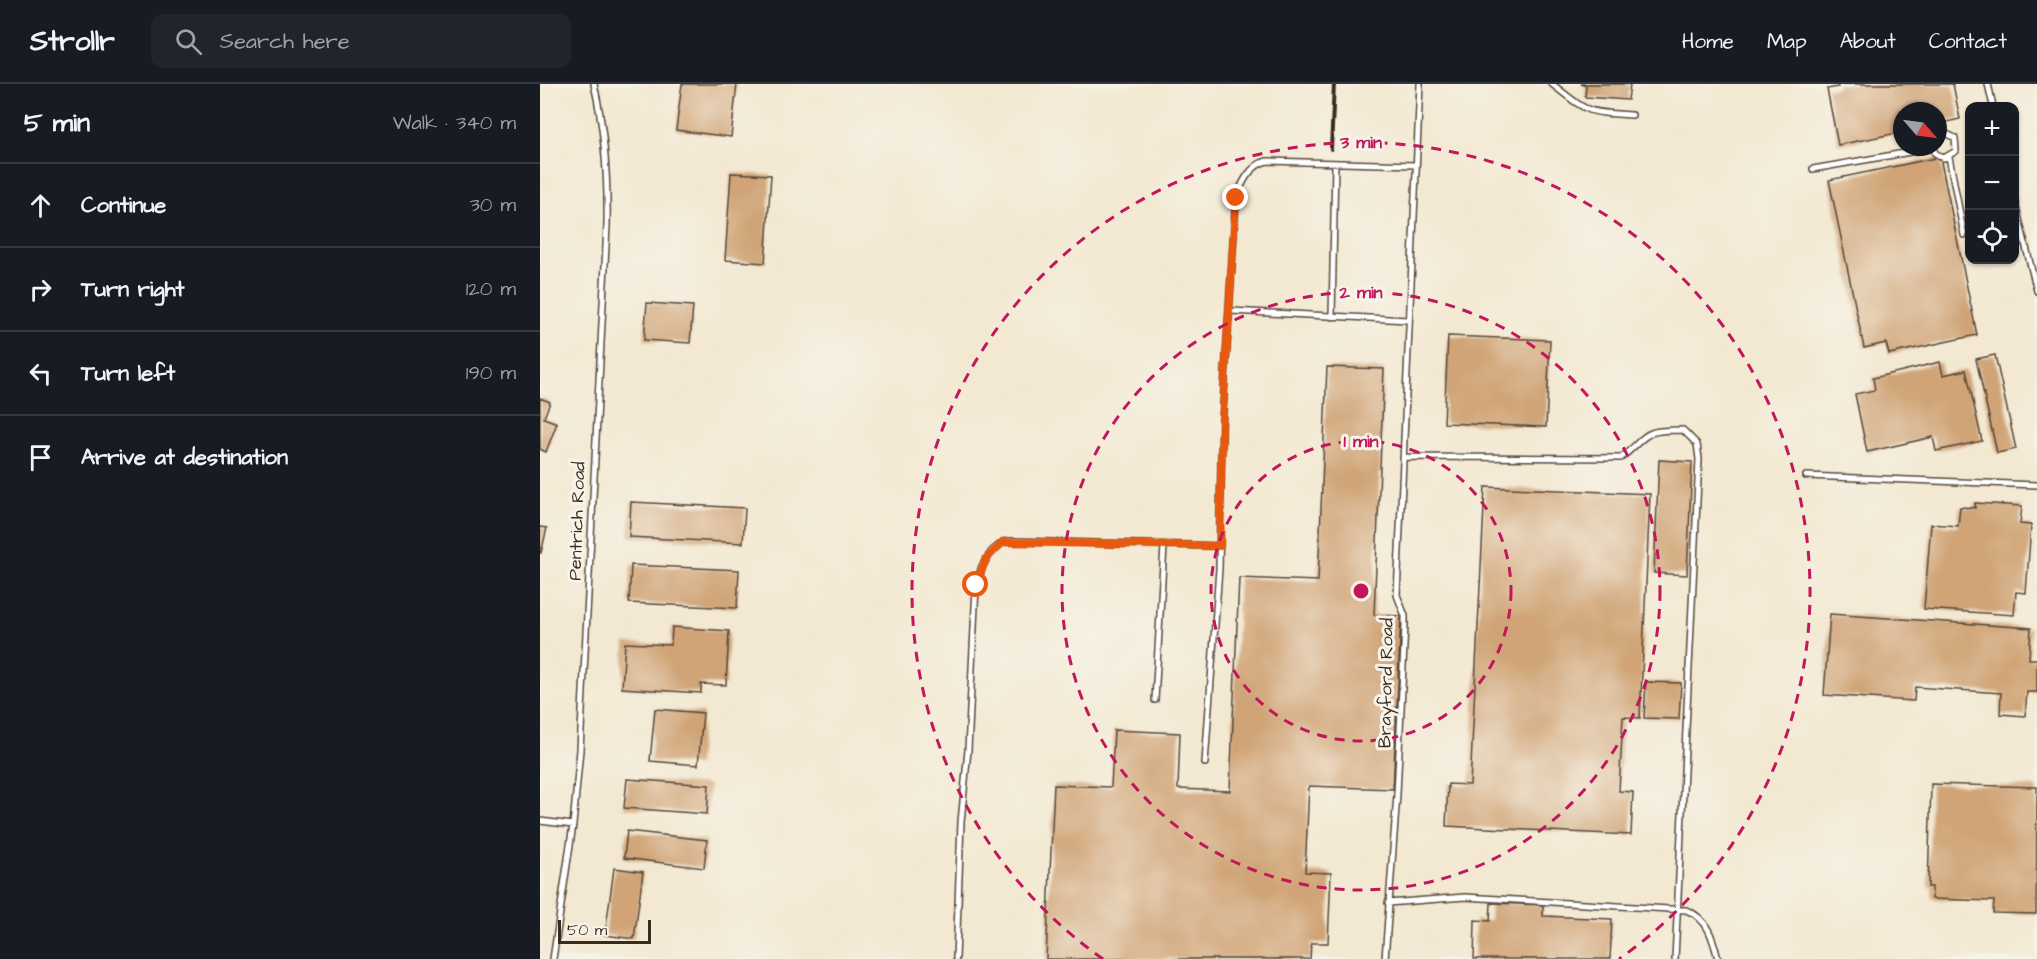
<!DOCTYPE html>
<meta charset="utf-8">
<style>
body{margin:0;font-family:"Architects Daughter",sans-serif;background:#20242c;color:#f1f3f6}
.controls{position:absolute;right:18px;top:18px;display:grid;overflow:hidden;border-radius:12px;box-shadow:0 2px 4px #0004}
.controls button{width:54px;height:54px;display:grid;place-items:center;padding:0;border:0;border-bottom:2px solid #363941;background:#171b24;color:#f1f3f6;font:30px sans-serif}
.compass{position:absolute;left:1353px;top:18px;width:54px;height:54px;border-radius:50%;background:#171b24;box-shadow:0 2px 4px #0004;rotate:118deg}
.scale{position:absolute;left:18px;bottom:15px;width:93px;box-sizing:border-box;padding-left:6px;border:3px solid #3b2a1e;border-top:0;font-size:16px;line-height:21px;white-space:nowrap;color:#3b2a1e;-webkit-text-stroke:4px #f7f3e8;paint-order:stroke}
.stop{position:absolute;width:18px;height:18px;margin:-14px;border:4px solid #ea580c;border-radius:50%;background:#fff}
.stop.end{background:#ea580c;border-color:#fff;box-shadow:0 2px 6px #0008}
.list{margin:0;padding:0;list-style:none}
h2{display:flex;justify-content:space-between;align-items:center;height:78px;margin:0;padding:0 24px;font-size:26px}
h2 small{font-size:20px;font-weight:400;color:#9ea1a6}
.list li{display:grid;grid-template-columns:39px 1fr auto;gap:18px;align-items:center;box-sizing:border-box;height:84px;padding:0 24px;border-top:2px solid #363941}
.list b{display:block;font-size:22px;white-space:nowrap}
.list em{font-size:20px;font-style:normal;color:#9ea1a6}
.icon{flex:none;width:33px;height:33px;fill:none;stroke:currentColor;stroke-width:2;stroke-linecap:round;stroke-linejoin:round}
.map{position:relative;flex:none;width:1497px;height:875px;overflow:hidden}
header{display:flex;align-items:center;gap:36px;box-sizing:border-box;height:84px;padding:0 30px;background:#171b24;border-bottom:2px solid #363941}
header strong{font-size:28px}
nav{display:flex;gap:33px;margin-inline-start:auto;font-size:21px}
.search{width:420px;height:54px;background:#20242c;display:flex;align-items:center;gap:15px;box-sizing:border-box;padding:0 21px;border-radius:12px;color:#9ea1a6;font-size:22px}
main{display:flex}
aside{flex:1;background:#171b24}
.map>svg:first-child{display:block}
.building{fill:#d0a477}
.lines{fill:none;stroke-linecap:round;stroke-linejoin:round}
.lane-casing{stroke:#574639;stroke-width:8}
.lane{stroke:#fff;stroke-width:5}
.rail{stroke:#3b2a1e;stroke-width:4}
.route{stroke:#ea580c;stroke-width:8}
.ring{fill:none;stroke:#c2185b;stroke-width:3;stroke-dasharray:10 8}
.labels{text-anchor:middle;dominant-baseline:central;stroke-width:6;stroke-linejoin:round;paint-order:stroke}
.street-label{font-size:18px;fill:#3b2a1e;stroke:#f7f3e8}
.centre{fill:#c2185b;stroke:#f7f3e8;stroke-width:3}
.ring-label{font-size:18px;text-anchor:middle;font-weight:bold;fill:#c2185b;stroke:#f7f3e8;stroke-width:6;stroke-linejoin:round;paint-order:stroke}
</style>
<header>
<strong>Strollr</strong>
<div class="search"><svg class="icon" aria-label="search" viewBox="0 0 24 24"><circle cx="10" cy="10" r="6"/><path d="M15 15l6 6"/></svg>Search here</div>
<nav><a>Home</a><a>Map</a><a>About</a><a>Contact</a></nav>
</header>
<main>
<aside>
<h2>5 min<small>Walk · 340 m</small></h2>
<ul class="list">
<li><svg class="icon" aria-label="ahead" viewBox="0 0 24 24"><path d="M12 20V5M6 11l6-6 6 6"/></svg><div><b>Continue</b></div><em>30 m</em></li>
<li><svg class="icon" aria-label="right" viewBox="0 0 24 24"><path d="M7 20v-9h11M14 6l5 5-5 5"/></svg><div><b>Turn right</b></div><em>120 m</em></li>
<li><svg class="icon" aria-label="left" viewBox="0 0 24 24"><path d="M17 20v-9H6M10 6l-5 5 5 5"/></svg><div><b>Turn left</b></div><em>190 m</em></li>
<li><svg class="icon" aria-label="arrive" viewBox="0 0 24 24"><path d="M6 21V4h12l-3 4 3 4H6"/></svg><div><b>Arrive at destination</b></div></li>
</ul>
</aside>
<div class="map">
<svg width="1497" height="875" viewBox="0 0 1497 875">
<rect width="100%" height="100%" fill="#f7f3e8"/>
<filter id="ink" filterUnits="userSpaceOnUse"><feTurbulence type="fractalNoise" baseFrequency=".0167" numOctaves="2"/><feDisplacementMap in="SourceGraphic" scale="12" xChannelSelector="R" yChannelSelector="G"/><feConvolveMatrix kernelMatrix="1 2 1 2 8 2 1 2 1" color-interpolation-filters="sRGB"/></filter>
<filter id="wash" filterUnits="userSpaceOnUse"><feTurbulence type="fractalNoise" baseFrequency=".008" numOctaves="4" result="noise"/><feDisplacementMap in="SourceGraphic" scale="24" xChannelSelector="R" yChannelSelector="G"/><feGaussianBlur stdDeviation="1.35" result="paint"/><feColorMatrix in="noise" values="0 0 0 0 0 0 0 0 0 0 0 0 0 0 0 0 0 1.4 0 .05"/><feComposite in="paint" operator="in"/></filter>
<g filter="url(#wash)">
<rect width="100%" height="100%" fill="#f3e8d1"/>
<g id="blocks">
<path class="building" d="M142,0h55l-6,53 -55,-7z
M1041,0h49l-2,16 -43,-3 1,-11z
M1297,0h116l7,35 -22,5v-13h-36v21l-64,13 -11,-56 11,-2z
M1400,73l37,178 -88,19 -3,-11 -22,5 -35,-168z
M191,89l40,2 -6,88 -40,-3z
M107,219l46,3 -3,37 -46,-3z
M908,252l102,4 -4,87 -102,-4z
M1455,271l21,94 -19,4 -21,-94z
M1400,278l3,13 23,-5 16,71 -46,10 -3,-14 -66,15 -12,-58 20,-4 -2,-12z
M787,283l57,2 -10,246 27,1 -8,173 -84,-3 -4,86 26,1 -3,70h-17l-1,16h-264l8,-174 57,2 3,-57 66,3 -2,56 52,2 9,-213 79,3z
M0,314l10,4 -6,16 13,5 -11,29 -6,-3z
M1119,376l33,2 -5,113 -33,-2z
M945,403l165,7 -10,224 -17,-1 -4,74 14,1 -2,43 -185,-9 2,-42 22,1z
M91,418l114,6 -2,35 -114,-6z
M1435,419l47,3 -2,18 11,1 -5,68 -10,-1 -2,23 -90,-6 7,-85 27,2 2,-19 15,1z
M0,443l7,1 -6,25h-1z
M91,481l108,5 -2,38 -108,-5z
M1290,530l201,14 -2,31h8v33h-10l-2,24 -25,-2 1,-21 -86,-6 -1,14 -90,-6z
M132,543l57,4 -3,54 -25,-1v9l-79,-5 3,-45 46,2z
M1106,598l35,1 -2,36 -35,-1z
M115,625l48,4 -5,52 -48,-4z
M87,695l82,6 -2,29 -83,-6z
M1391,700l106,3 -1,127 -43,-1 1,-12 -62,-2v-12h-4z
M87,747l80,9 -3,28 -80,-10z
M74,784l29,4 -9,67 -29,-4z
M951,819l52,2v11l69,3 -2,40h-136l1,-39 15,1z"/>
</g>
</g>
<g filter="url(#ink)">
<use href="#blocks" fill-opacity="0" stroke="#574639" stroke-width="1.5"/>
<g class="lines">
<defs>
<path id="lane" d="M1012,0c37,29 32,28 80,31
M1448,0l5,22
M1393,63l2,6 9,5 12,-7 -1,-13 -8,-4 -9,2
M1409,73l15,78
M1273,85l120,-21
M1474,115l23,92
M691,227l177,9
M792,233l3,-154
M863,373l218,1c29,-24 20,-28 62,-28l14,14 2,15 -24,500
M1266,392l231,9
M615,616l9,-154
M665,679l14,-194 3,-144 14,-227c6,-15 14,-33 31,-37l149,4
M0,737l33,4
M848,819l77,-6 221,13c22,8 27,29 32,49
M13,875l20,-134 7,-75 27,-524c1,-49 -2,-94 -13,-142
M416,875l5,-137 7,-72 8,-164 6,-20 10,-15 11,-9 8,-1 208,5
M845,875l12,-165 8,-169v-9l-8,-21 23,-511"/>
</defs>
<use href="#lane" class="lane-casing"/>
<use href="#lane" class="lane"/>
<path class="rail" d="M791,65l3,-65"/>
</g>
</g>
<g class="lines" filter="url(#ink)">
<path class="route" d="M436,501l10,-26 17,-17 217,4 2,-121 14,-227"/>
</g>
<g class="ring">
<circle cx="821" cy="507" r="150"/>
<circle cx="821" cy="507" r="299"/>
<path d="M563 875A449 449 0 1 1 1079 875"/>
</g>
<g class="labels">
<g class="street-label">
<text transform="translate(37 437) rotate(-88)">Pentrich Road</text>
<text transform="translate(846 599) rotate(-89)">Brayford Road</text>
</g>
</g>
<circle cx="821" cy="507" r="9" class="centre"/>
<g class="ring-label">
<text x="821" y="64">3 min</text>
<text x="821" y="214">2 min</text>
<text x="821" y="363">1 min</text>
</g>
</svg>
<div class="controls">
<button>+</button>
<button>−</button>
<button><svg class="icon" aria-label="locate" viewBox="0 0 24 24"><circle cx="12" cy="12" r="6"/><path d="M12 2v4M12 18v4M2 12h4M18 12h4"/></svg></button>
</div>
<svg class="compass" viewBox="-18 -18 36 36"><path d="M0-13l5 13h-10z" fill="#e53935"/><path d="M0 13l5-13h-10z" fill="#9ea1a6"/></svg>
<div class="scale">50 m</div>
<div class="stop" style="left:436px;top:501px"></div>
<div class="stop end" style="left:696px;top:114px"></div>
</div>
</main>
